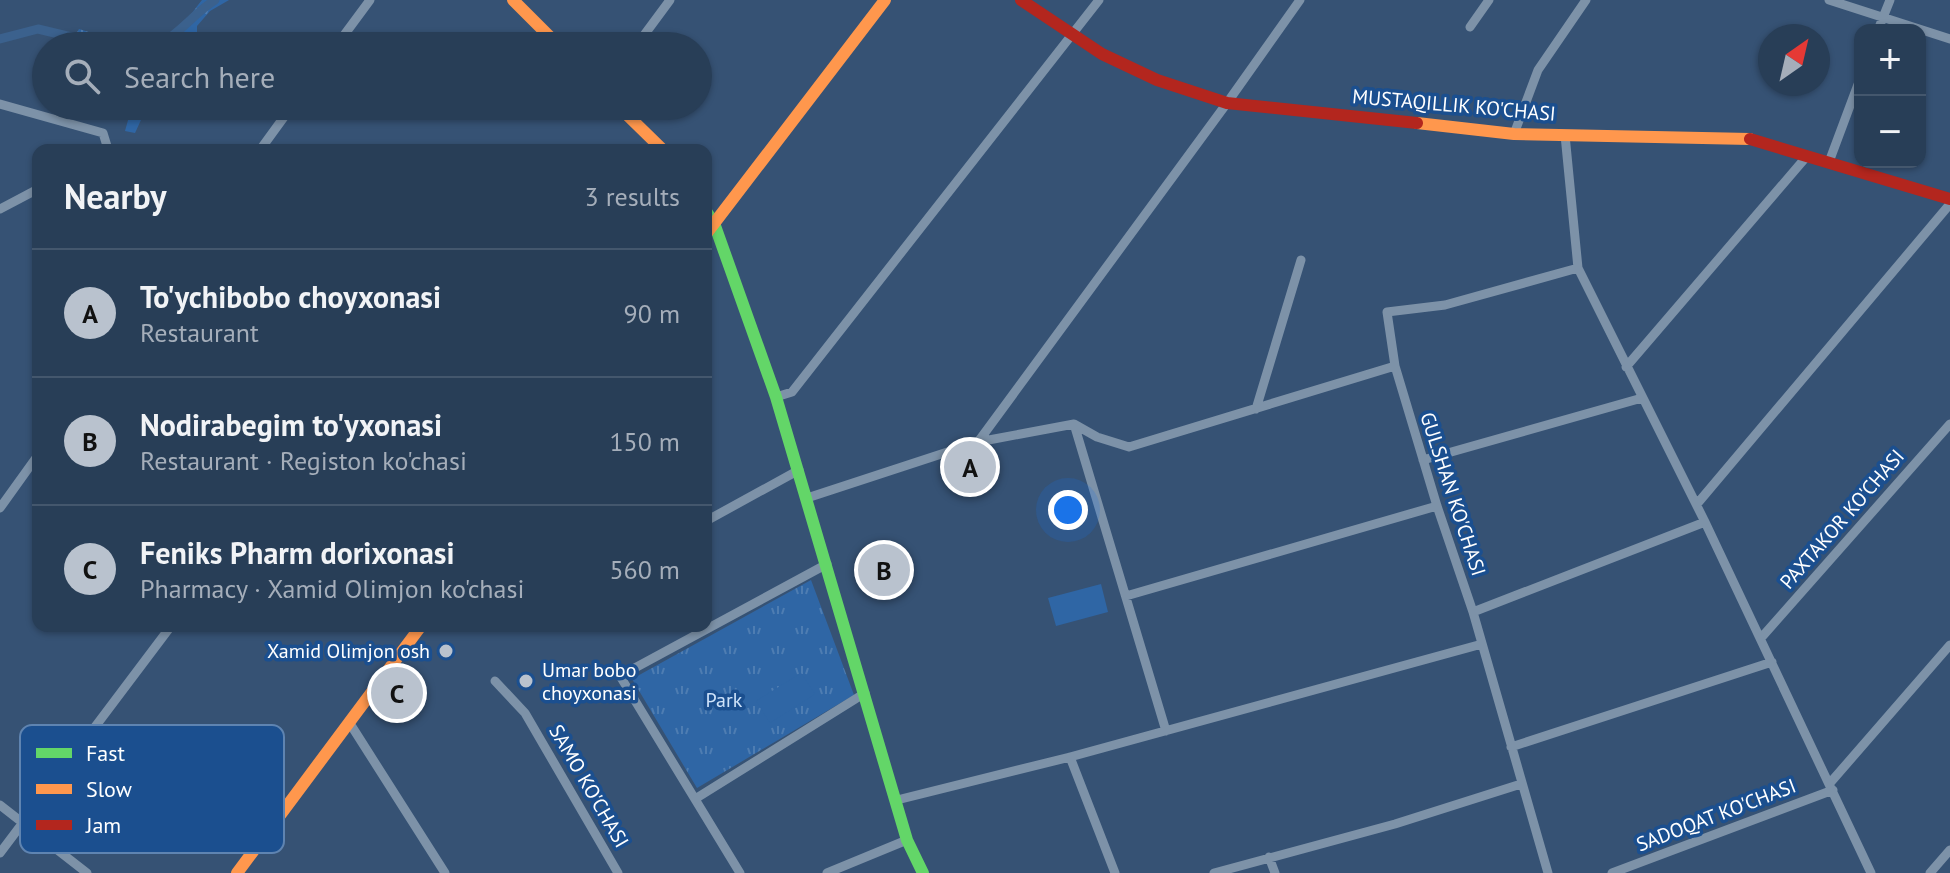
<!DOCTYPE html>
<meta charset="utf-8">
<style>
body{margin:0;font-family:"PT Sans",sans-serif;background:#344961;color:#f1f3f6}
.controls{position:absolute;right:24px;top:24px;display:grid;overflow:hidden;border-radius:16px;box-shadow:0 2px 6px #0004}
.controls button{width:72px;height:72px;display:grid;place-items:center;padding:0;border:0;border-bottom:2px solid #44576d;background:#283e57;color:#f1f3f6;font:40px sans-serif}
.compass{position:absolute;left:1758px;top:24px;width:72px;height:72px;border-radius:50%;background:#283e57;box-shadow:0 2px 6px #0004;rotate:34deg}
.you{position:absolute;left:1068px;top:510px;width:28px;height:28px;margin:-20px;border:6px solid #fff;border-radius:50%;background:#1a73e8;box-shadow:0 0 0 12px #1a73e833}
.badge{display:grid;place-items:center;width:52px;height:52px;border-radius:50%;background:#b9c2ce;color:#111;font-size:26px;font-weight:700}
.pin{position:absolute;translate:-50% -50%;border:4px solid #fff;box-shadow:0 2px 8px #0006}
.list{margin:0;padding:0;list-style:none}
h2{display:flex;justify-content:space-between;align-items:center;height:104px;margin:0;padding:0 32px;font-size:34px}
h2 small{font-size:26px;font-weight:400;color:#a5aeba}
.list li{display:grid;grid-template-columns:52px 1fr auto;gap:24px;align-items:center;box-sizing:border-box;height:128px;padding:0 32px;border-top:2px solid #44576d}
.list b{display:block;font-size:30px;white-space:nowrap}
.list p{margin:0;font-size:26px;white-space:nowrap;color:#a5aeba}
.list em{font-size:26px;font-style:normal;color:#a5aeba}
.icon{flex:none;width:44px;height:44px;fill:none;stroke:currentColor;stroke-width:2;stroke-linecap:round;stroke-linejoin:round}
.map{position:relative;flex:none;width:1950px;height:873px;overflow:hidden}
.search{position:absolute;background:#283e57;box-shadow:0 2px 6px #0004;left:32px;top:32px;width:680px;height:88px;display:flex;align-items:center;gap:20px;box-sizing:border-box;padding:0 28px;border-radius:44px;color:#a5aeba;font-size:30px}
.panel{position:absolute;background:#283e57;box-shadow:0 2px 6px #0004;left:32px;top:144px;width:680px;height:488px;border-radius:16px}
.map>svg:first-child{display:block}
.grass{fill:url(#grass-tufts)}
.pitch{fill:#2f66a5}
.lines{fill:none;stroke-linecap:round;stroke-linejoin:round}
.canal{stroke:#3b618d;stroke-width:9}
.street{stroke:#7d92a8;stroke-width:9}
.fast{stroke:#63d668;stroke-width:12}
.slow{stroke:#ff974d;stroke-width:12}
.jam{stroke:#b3261e;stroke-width:12}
.poi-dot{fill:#b9c2ce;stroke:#1b4f8f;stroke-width:3}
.labels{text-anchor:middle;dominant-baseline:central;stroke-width:7;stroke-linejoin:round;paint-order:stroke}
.street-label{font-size:20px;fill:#fff;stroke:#1b4f8f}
.poi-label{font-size:20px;fill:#fff;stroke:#1b4f8f;text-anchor:end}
.park-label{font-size:20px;fill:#cfe3fa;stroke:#1b4f8f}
.key{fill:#1b4f8f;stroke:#5f84b1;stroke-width:2}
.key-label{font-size:22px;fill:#fff}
</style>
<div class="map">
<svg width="1950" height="873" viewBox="0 0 1950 873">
<defs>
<pattern id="grass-tufts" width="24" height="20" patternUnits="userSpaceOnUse" patternTransform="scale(2)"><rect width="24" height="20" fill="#2f66a5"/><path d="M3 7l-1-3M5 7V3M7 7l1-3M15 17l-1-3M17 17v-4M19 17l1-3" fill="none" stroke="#4e7db2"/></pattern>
</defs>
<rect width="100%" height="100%" fill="#365274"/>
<path class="grass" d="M202,0h27l-19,11 -13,15v20h-108l-16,-7 6,-10c29,8 67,25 93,5 12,-8 21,-23 30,-34z
M132,106h33l-8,10 -11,-7 -11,24 -10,-2z
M811,580l43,115 -157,93 -65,-109z"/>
<path class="pitch" d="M1101,584l7,28 -52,14 -8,-28z
M801,673l14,21 -45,29 -14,-22z"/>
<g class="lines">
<path class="canal" d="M0,39l38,-10 71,17
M157,46c23,-12 36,-32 58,-46"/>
<path class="street" d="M1829,0l121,39
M1470,27l19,-27
M1878,30l12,-30
M336,46l34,-46
M636,46l34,-46
M0,104l103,29 4,13 -3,4
M1514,134l24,-64 48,-70
M1565,135l13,133 127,254 166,351
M260,150l32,-44
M1829,162l31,-83
M0,209l38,-20
M1626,367l181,-211
M776,397l16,-5 307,-392
M1256,409l45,-149
M1074,424l92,307
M978,442l96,-18 23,13 32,10 266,-81
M1423,460l219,-62
M807,498l171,-56 249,-339 73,-103
M1697,504l253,-300
M0,508l38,-53
M706,521l93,-51
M1126,596l311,-90
M1473,612l232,-90
M1761,638l189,-214
M495,681l30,32 93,160
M349,722l96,151
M1511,747l261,-85
M1070,757l45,116
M1830,783l120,-138
M695,799l170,-106
M897,800l173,-43 412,-113
M0,805l87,68
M0,853l171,-227
M1269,857l6,16
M740,873l-120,-197 207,-112
M827,873l80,-33
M1214,873l181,-49 126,-40
M1548,873l-75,-261 -36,-106 -42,-140 -8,-54 58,-7 133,-37
M1612,873l221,-83
M1930,873l20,-23"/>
<path class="fast" d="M706,211l8,12 62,174 131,443 16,33"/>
<path class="slow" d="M513,0l46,46
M618,106l45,44
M1417,123l97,11 236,5
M706,234l179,-234
M237,873l184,-247"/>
<path class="jam" d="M1021,0l81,54 55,26 70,23 190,20
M1750,139l200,60"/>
</g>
<g class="poi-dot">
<circle cx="446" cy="651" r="8"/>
<circle cx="526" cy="681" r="8"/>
</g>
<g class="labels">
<g class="street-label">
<text transform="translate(1454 105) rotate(5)">MUSTAQILLIK KO'CHASI</text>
<text transform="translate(1453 494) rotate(72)">GULSHAN KO'CHASI</text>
<text transform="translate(1842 519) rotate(-49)">PAXTAKOR KO'CHASI</text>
<text transform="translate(589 786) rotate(60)">SAMO KO'CHASI</text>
<text transform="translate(1716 815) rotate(-21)">SADOQAT KO'CHASI</text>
</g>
<g class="poi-label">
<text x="430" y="651">Xamid Olimjon osh</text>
<text x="542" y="670" text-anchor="start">Umar bobo<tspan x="542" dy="23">choyxonasi</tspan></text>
</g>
<g class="park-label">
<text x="724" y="700">Park</text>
</g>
</g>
<rect x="20" y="725" width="264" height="128" rx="12" class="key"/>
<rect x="36" y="748" width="36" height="10" fill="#63d668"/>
<rect x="36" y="784" width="36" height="10" fill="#ff974d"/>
<rect x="36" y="820" width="36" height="10" fill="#b3261e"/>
<g class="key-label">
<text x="86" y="761">Fast</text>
<text x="86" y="797">Slow</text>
<text x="86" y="833">Jam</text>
</g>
</svg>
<div class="controls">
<button>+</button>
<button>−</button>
</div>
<svg class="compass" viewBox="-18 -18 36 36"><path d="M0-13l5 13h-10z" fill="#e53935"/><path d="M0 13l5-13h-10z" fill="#a5aeba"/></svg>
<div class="you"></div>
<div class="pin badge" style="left:970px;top:467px">A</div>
<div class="pin badge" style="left:884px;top:570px">B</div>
<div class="pin badge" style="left:397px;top:693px">C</div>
<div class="search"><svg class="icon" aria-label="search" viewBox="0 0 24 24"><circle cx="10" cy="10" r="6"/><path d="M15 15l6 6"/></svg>Search here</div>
<section class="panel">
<h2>Nearby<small>3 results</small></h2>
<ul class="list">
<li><span class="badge">A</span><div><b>To'ychibobo choyxonasi</b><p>Restaurant</p></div><em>90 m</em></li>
<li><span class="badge">B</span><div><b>Nodirabegim to'yxonasi</b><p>Restaurant · Registon ko'chasi</p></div><em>150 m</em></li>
<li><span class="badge">C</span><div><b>Feniks Pharm dorixonasi</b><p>Pharmacy · Xamid Olimjon ko'chasi</p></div><em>560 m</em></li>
</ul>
</section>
</div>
